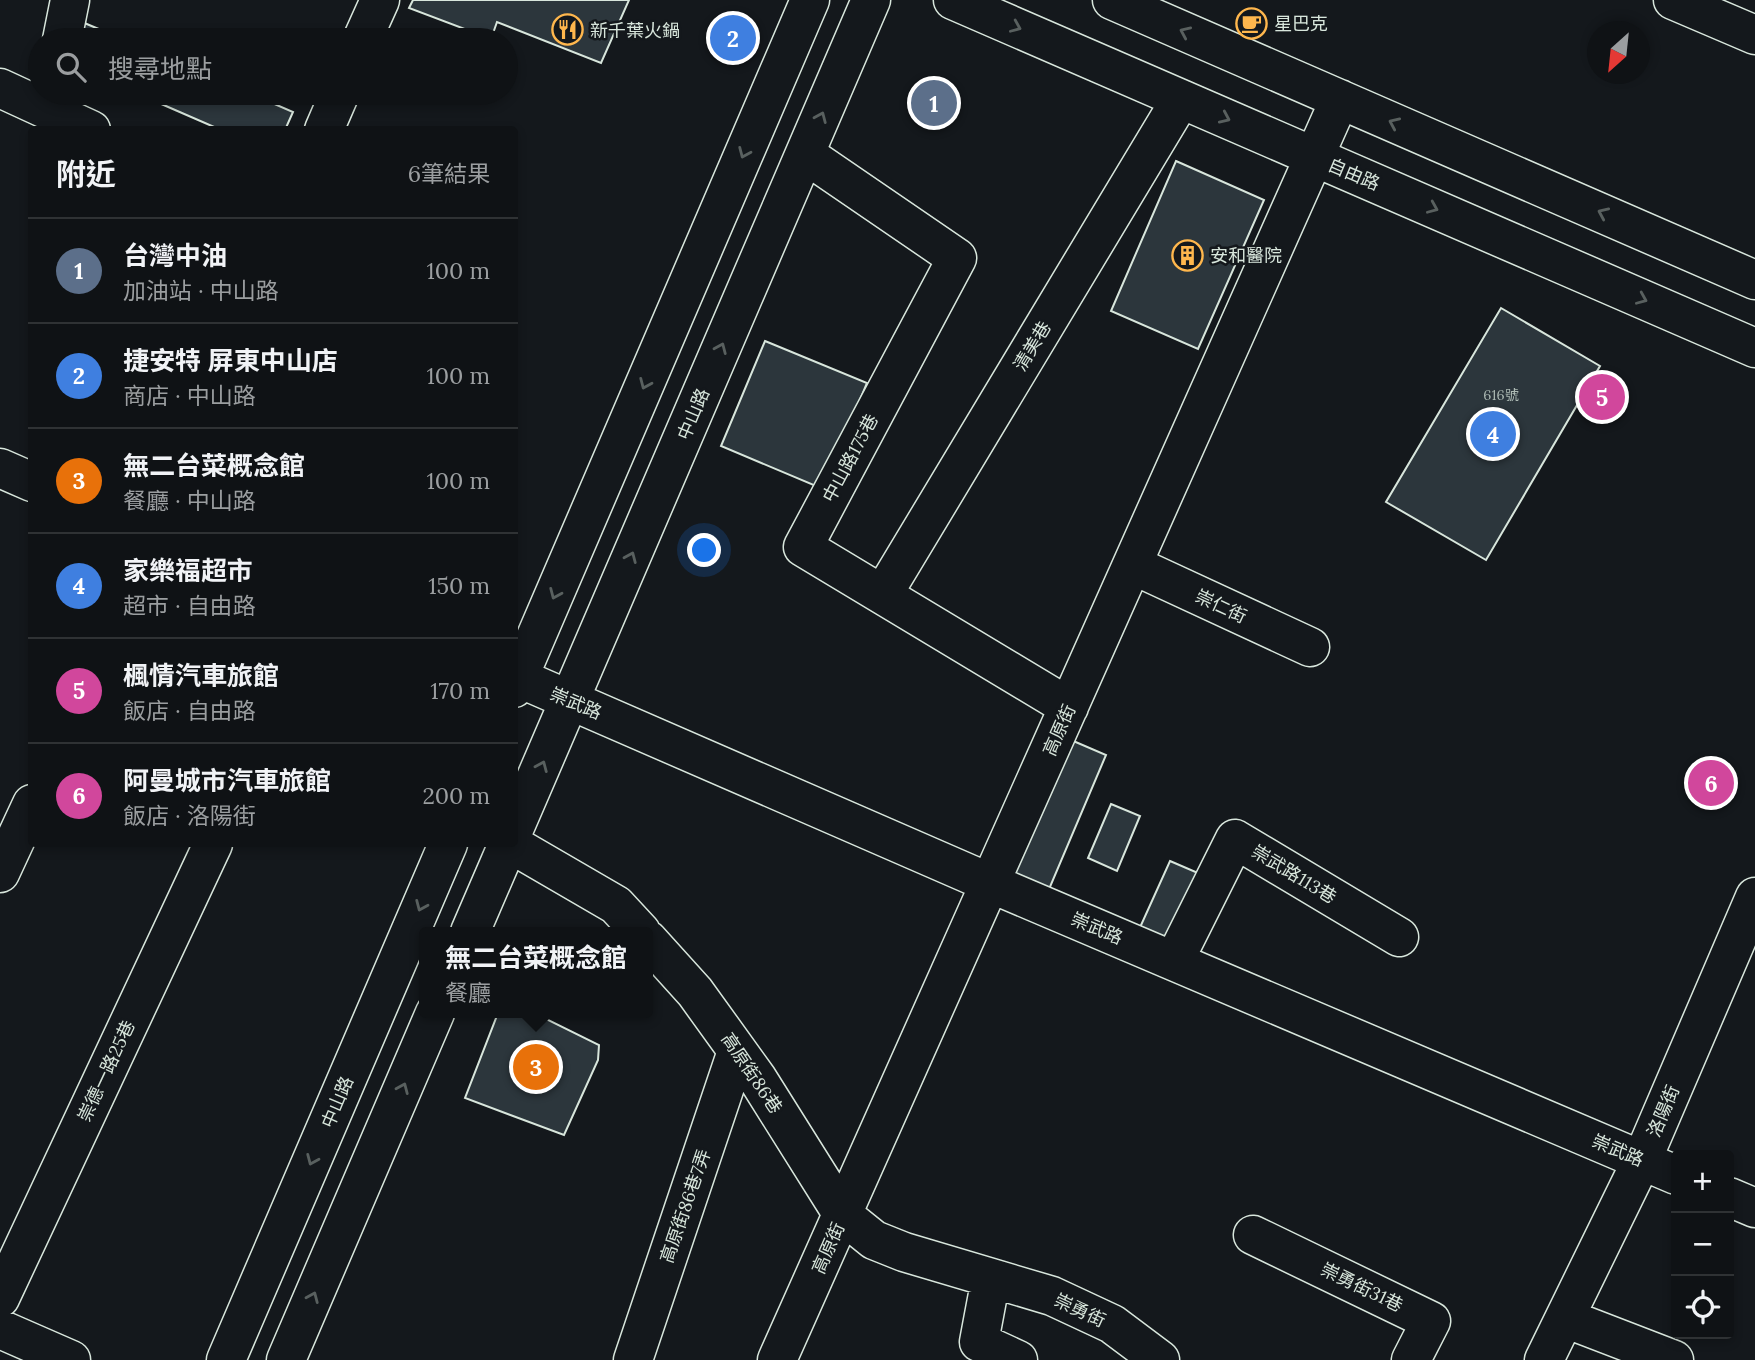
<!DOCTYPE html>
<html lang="zh-TW">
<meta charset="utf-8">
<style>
body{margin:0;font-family:Lora,"Noto Sans TC",serif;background:#1d2022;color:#f1f3f6}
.controls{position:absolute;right:21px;bottom:21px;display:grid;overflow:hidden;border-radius:7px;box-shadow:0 4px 10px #0003}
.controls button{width:63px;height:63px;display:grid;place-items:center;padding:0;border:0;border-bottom:2px solid #2f3234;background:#0f1215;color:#f1f3f6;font:35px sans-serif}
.compass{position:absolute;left:1587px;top:21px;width:63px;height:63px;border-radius:50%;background:#0f1215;box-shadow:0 4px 10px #0003;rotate:207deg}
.you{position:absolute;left:705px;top:551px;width:24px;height:24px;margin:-18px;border:5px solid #fff;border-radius:50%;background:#1a73e8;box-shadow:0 0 0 10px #1a73e833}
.badge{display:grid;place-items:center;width:46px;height:46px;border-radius:50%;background:#ffb74d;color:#fff;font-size:23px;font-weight:700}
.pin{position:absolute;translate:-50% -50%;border:4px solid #fff;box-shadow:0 2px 7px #0006}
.popup{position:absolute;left:419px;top:927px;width:234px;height:91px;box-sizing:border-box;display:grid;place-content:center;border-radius:7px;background:#0f1215;filter:drop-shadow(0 2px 5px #0005);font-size:23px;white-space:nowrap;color:#9b9ea0}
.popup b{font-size:26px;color:#f1f3f6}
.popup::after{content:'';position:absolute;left:50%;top:100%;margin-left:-14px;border:14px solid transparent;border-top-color:#0f1215}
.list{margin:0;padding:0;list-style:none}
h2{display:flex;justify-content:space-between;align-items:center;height:91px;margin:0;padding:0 28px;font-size:30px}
h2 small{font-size:23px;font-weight:400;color:#9b9ea0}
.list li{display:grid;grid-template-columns:46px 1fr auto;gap:21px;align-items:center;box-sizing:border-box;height:105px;padding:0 28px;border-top:2px solid #2f3234}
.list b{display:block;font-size:26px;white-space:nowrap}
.list p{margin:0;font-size:23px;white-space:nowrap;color:#9b9ea0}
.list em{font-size:23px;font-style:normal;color:#9b9ea0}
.icon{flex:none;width:38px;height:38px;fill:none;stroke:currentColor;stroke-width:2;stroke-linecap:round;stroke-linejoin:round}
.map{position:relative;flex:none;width:1755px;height:1360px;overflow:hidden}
.search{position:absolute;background:#0f1215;box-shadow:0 4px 10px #0003;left:28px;top:28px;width:490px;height:77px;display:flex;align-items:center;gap:18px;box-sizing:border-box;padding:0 24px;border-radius:38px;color:#9b9ea0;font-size:26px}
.panel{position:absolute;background:#0f1215;box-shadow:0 4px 10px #0003;left:28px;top:126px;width:490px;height:721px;border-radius:7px}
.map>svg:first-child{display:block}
.building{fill:#2c363c;stroke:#d8e6dc;stroke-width:2}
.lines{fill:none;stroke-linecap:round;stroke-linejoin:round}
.minor-casing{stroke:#d8e6dc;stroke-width:41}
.minor{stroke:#14181c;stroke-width:38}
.oneway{stroke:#59605f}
.labels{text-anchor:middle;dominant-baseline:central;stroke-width:5;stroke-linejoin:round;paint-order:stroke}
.number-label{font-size:14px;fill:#adbab4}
.poi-label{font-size:18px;fill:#d8e6dc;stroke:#14181c;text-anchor:start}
.street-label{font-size:18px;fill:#d8e6dc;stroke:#14181c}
</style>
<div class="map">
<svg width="1755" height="1360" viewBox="0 0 1755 1360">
<rect width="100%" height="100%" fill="#14181c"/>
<path class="building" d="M413,0h216l-28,63 -104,-41 -6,17 -82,-31z
M82,22l43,18h-51z
M136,93h113l44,19 -8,18h-64z
M1176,161l88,39 -66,149 -87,-38z
M1501,308l99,58 -114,194 -100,-58z
M765,341l102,42 -44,106 -102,-43z
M1064,737l42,18 -59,139 -43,-18z
M1111,804l29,12 -23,55 -29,-13z
M1170,861l28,12 -35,74 -26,-13z
M498,1013h36l65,32 -1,15 -34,75 -99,-37z"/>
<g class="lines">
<defs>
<path id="minor" d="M953,0l802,348
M1112,0l643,280
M1673,0l82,35
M62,40l8,-40
M362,40l18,-40
M0,88l91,42
M324,130l16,-37
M805,154l152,104 -154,289 266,160
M0,468l32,14
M1133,565l177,82
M883,594l298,-495
M519,678l471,205 686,292
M514,688l296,-688
M514,829l357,-829
M511,844l105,61 25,27
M0,873l32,-69
M470,932l38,-88
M648,940l47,52 62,86 86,137 31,25 30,12 148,44 60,28 48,36
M1174,961l61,-122 164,98
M1729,1197l26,11
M1253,1235l178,86 -20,39
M991,1278l-12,64 39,18
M0,1298l213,-454
M1565,1318l109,42
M0,1329l71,31
M226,1360l222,-516
M286,1360l149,-347
M633,1360l104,-309
M777,1360l563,-1261
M1544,1360l98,-200 113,-263"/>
</defs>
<use href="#minor" class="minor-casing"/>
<use href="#minor" class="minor"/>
</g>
<defs><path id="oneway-chevron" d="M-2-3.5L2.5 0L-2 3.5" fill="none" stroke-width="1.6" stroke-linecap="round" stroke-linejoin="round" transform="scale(1.75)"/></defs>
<g class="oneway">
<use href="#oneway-chevron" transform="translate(1016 27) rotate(23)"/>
<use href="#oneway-chevron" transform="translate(1185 32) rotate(-156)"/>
<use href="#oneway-chevron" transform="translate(821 117) rotate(-67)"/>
<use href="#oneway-chevron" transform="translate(1225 118) rotate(24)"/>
<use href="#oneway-chevron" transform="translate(1394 123) rotate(-156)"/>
<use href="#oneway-chevron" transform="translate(744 153) rotate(113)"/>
<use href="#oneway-chevron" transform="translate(1433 208) rotate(23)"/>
<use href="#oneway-chevron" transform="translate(1603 213) rotate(-156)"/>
<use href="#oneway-chevron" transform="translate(1642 299) rotate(23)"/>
<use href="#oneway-chevron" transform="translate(721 348) rotate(-67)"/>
<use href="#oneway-chevron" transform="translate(645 384) rotate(113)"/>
<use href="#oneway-chevron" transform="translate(631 557) rotate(-67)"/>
<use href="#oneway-chevron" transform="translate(555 594) rotate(113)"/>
<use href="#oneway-chevron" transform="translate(542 766) rotate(-67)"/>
<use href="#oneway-chevron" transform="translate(421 906) rotate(113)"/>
<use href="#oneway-chevron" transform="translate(403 1088) rotate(-67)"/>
<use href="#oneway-chevron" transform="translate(312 1160) rotate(113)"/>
<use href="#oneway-chevron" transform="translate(313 1297) rotate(-67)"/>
</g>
<defs>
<symbol id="cafe-ring" viewBox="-11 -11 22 22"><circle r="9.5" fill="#14181c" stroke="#ffb74d" stroke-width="1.5"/><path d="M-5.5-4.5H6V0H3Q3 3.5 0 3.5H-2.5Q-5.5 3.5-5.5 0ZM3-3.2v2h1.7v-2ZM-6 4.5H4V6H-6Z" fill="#ffb74d"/></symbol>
<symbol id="restaurant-ring" viewBox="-11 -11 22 22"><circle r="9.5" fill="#14181c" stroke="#ffb74d" stroke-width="1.5"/><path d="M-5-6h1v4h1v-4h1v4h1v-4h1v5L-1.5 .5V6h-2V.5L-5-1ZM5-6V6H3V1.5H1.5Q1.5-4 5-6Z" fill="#ffb74d"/></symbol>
<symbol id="building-ring" viewBox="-11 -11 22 22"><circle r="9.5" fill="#14181c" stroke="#ffb74d" stroke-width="1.5"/><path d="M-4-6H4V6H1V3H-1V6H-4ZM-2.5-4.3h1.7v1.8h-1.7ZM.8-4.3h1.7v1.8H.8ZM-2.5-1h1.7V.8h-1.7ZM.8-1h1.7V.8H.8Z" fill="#ffb74d"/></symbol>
</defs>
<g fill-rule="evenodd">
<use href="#cafe-ring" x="1234" y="6" width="35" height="35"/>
<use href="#restaurant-ring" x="550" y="12" width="35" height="35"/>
<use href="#building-ring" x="1170" y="238" width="35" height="35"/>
</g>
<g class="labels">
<g class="number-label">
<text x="1501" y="395">616號</text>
</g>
<g class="poi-label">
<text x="1274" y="23">星巴克</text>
<text x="590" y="30">新千葉火鍋</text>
<text x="1210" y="255">安和醫院</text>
</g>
<g class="street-label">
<text transform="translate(1354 174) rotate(23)">自由路</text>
<text transform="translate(1032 346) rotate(-59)">清美巷</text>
<text transform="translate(693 414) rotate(-67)">中山路</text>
<text transform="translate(850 458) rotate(-62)">中山路175巷</text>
<text transform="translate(1221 606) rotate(25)">崇仁街</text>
<text transform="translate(576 703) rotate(23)">崇武路</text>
<text transform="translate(1059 730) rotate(-66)">高原街</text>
<text transform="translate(1294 874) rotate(31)">崇武路113巷</text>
<text transform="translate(1097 928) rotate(23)">崇武路</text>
<text transform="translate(106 1071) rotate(-65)">崇德一路25巷</text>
<text transform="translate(752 1073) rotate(56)">高原街86巷</text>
<text transform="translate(337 1102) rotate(-67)">中山路</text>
<text transform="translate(1663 1111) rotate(-67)">洛陽街</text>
<text transform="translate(1618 1150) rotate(23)">崇武路</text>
<text transform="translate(685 1206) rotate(-71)">高原街86巷7弄</text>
<text transform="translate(828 1248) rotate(-66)">高原街</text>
<text transform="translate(1362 1287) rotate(26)">崇勇街31巷</text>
<text transform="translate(1080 1310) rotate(25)">崇勇街</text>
</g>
</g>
</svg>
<div class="controls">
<button>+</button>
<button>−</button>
<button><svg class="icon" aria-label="locate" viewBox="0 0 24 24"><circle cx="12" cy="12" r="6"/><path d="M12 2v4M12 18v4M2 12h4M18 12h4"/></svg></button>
</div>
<svg class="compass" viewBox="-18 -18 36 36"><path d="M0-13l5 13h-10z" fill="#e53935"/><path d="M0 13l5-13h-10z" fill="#9b9ea0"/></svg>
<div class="you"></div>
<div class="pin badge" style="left:934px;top:103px;background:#5c6f8a">1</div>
<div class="pin badge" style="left:733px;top:38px;background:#3f7fe0">2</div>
<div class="pin badge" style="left:536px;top:1067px;background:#e8710a">3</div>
<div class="popup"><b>無二台菜概念館</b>餐廳</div>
<div class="pin badge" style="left:1493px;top:434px;background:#3f7fe0">4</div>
<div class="pin badge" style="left:1602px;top:397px;background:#d1479c">5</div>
<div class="pin badge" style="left:1711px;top:783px;background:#d1479c">6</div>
<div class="search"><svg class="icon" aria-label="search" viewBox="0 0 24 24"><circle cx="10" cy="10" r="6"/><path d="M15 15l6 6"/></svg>搜尋地點</div>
<section class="panel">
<h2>附近<small>6筆結果</small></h2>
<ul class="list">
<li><span class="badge" style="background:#5c6f8a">1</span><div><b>台灣中油</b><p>加油站 · 中山路</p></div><em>100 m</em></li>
<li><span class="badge" style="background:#3f7fe0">2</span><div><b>捷安特 屏東中山店</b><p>商店 · 中山路</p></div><em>100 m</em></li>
<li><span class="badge" style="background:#e8710a">3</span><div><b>無二台菜概念館</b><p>餐廳 · 中山路</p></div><em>100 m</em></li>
<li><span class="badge" style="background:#3f7fe0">4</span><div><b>家樂福超市</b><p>超市 · 自由路</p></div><em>150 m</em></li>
<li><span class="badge" style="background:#d1479c">5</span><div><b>楓情汽車旅館</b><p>飯店 · 自由路</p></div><em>170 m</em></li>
<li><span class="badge" style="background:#d1479c">6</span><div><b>阿曼城市汽車旅館</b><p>飯店 · 洛陽街</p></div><em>200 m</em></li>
</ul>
</section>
</div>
